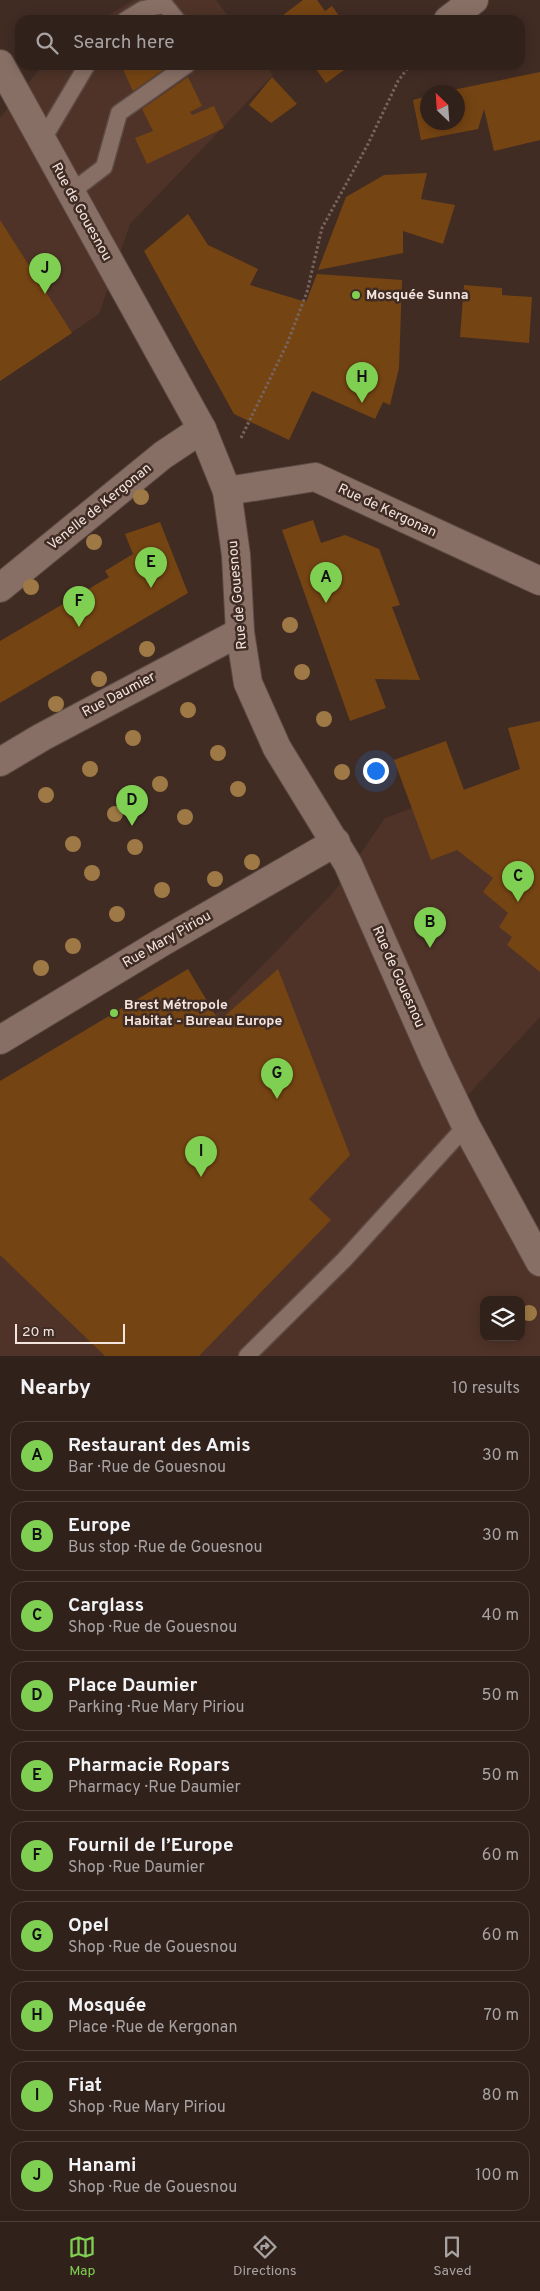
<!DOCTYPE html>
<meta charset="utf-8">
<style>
body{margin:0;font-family:Overpass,sans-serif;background:#392924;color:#f1f3f6}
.controls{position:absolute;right:15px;bottom:15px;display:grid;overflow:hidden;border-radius:10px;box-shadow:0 2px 12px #0003}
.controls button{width:45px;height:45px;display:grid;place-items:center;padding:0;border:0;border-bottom:1px solid #4c3e3a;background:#31211b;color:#f1f3f6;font:25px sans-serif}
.compass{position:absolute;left:420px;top:85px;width:45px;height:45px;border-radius:50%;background:#31211b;box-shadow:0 2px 12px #0003;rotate:335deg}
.scale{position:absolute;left:15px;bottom:12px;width:110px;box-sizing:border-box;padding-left:5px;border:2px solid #f2e4df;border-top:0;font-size:14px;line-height:18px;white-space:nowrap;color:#f2e4df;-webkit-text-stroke:4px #412c24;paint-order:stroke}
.you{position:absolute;left:375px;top:770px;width:18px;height:18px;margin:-12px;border:4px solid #fff;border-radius:50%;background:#1a73e8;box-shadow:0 0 0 8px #1a73e833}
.badge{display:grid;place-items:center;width:32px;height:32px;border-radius:50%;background:#7fd052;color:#111;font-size:16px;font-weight:700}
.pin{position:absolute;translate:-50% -41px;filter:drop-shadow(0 1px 2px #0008)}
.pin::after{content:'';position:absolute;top:26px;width:18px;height:15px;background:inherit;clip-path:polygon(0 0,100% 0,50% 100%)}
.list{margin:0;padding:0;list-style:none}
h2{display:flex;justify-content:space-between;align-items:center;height:65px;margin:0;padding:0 20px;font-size:21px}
h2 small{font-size:16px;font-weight:400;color:#a8a3a3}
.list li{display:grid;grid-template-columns:32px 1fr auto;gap:15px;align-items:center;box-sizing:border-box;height:70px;margin:0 10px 10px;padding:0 10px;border:1px solid #4c3e3a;border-radius:15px}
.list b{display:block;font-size:19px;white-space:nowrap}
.list p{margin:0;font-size:16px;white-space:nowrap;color:#a8a3a3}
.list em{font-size:16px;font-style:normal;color:#a8a3a3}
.icon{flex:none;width:28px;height:28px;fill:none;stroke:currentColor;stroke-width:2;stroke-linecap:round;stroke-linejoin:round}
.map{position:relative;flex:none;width:540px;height:1356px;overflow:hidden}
.search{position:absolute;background:#31211b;box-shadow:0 2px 12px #0003;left:15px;right:15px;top:15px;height:55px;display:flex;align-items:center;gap:12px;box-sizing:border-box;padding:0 18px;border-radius:15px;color:#a8a3a3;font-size:19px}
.sheet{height:865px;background:#31211b}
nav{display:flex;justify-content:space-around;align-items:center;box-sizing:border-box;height:70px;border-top:1px solid #4c3e3a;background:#31211b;font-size:14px;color:#a8a3a3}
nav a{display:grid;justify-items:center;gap:2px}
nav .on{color:#7fd052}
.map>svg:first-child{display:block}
.built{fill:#4f3328;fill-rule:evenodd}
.building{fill:#754413}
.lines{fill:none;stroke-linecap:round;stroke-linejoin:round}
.service-casing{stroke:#5c4a44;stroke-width:19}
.minor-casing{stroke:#5c4a44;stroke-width:30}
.tertiary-casing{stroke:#5c4a44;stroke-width:30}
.path{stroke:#77645d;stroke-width:3;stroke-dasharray:2.5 2.5;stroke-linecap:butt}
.service{stroke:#886f66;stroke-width:16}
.minor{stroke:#886f66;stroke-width:28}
.tertiary{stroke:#886f66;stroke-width:28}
.tree{fill:#9e7945}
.poi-dot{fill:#7fd052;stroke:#412c24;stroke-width:2}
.labels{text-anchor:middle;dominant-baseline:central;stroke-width:5;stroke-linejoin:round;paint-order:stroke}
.street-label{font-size:14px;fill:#f2e4df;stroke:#412c24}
.poi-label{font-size:14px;font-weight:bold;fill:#f2e4df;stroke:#412c24;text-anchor:start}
</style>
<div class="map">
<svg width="540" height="1356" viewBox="0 0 540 1356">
<rect width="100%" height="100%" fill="#412c24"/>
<path class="built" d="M134,0h82l15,20h-131z
M43,65h222l8,10 -143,149 -31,90 -99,67v-263z
M540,762v255l-74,80 74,138v121h-540v-117l221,-215 -6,-10 119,-122 51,-74zM484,1300h37v37h-37z"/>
<path class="building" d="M303,0h14l8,11 7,-5 10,14h-62l-1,-2z
M121,65h49l-37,26z
M313,65h38l-25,18z
M540,72v68l-46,11 -10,-42 -6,20 -57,11 -8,-40 15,-4v26h30v-30h-15z
M188,77l14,29 -12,6 2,3 22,-9 10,22 -77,36 -12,-26 18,-7 -11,-22z
M272,77l25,27 -26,19 -22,-18z
M427,173l-6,26 34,6 -12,39 -40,-13v22l-85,17 28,-73 38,-22z
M188,214l20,31 50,24 -8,16 56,17 11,-28 85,6 -3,88 -9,37 -7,-3 -8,17 -63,-28 -23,49 -55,-26 -90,-163z
M0,220l72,113 -72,48z
M464,285l38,3v7l30,2 -3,46 -69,-6z
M313,520l8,23 24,-8 34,14 21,56 -8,2 28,73 -45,-1 11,29 -36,13 -68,-191z
M160,522l28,71 -188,110v-62l109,-64 -4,-6 28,-17 -8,-20z
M540,721v251l-33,-27 5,-8 -13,-10 9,-14 -25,-21 10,-14 -36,-28 -26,10 -37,-100 52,-19 18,49 56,-21 -12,-41z
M188,969l31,52 59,-52 72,186 -41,44 22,21 -132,136h-94l-105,-101v-174z"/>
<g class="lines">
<defs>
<path id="service" d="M125,20l18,-11 22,-4 12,15
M42,141l45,-76
M70,193l34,-26 15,-54 68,-48
M247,1356l97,-96 122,-134"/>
<path id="minor" d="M448,20l26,-20
M227,491l88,-14 225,104
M0,588l163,-133 39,-26
M0,762l42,-25 198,-105
M0,1040l164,-99 172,-99"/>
<path id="tertiary" d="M0,64l202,365 25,62 9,64 4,77 8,51 29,65 71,116 87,197 31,65 74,136"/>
</defs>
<use href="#service" class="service-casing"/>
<use href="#minor" class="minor-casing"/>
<use href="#tertiary" class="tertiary-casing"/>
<path class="path" d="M241,438l46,-94 20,-52 15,-64 46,-84 30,-63 12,-16"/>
<use href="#service" class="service"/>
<use href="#minor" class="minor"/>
<use href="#tertiary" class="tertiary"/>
</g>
<g class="tree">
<circle cx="141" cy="497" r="8"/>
<circle cx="94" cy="542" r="8"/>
<circle cx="31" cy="587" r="8"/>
<circle cx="290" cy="625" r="8"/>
<circle cx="147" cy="649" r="8"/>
<circle cx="302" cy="672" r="8"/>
<circle cx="99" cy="679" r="8"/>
<circle cx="56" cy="704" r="8"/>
<circle cx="188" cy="710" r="8"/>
<circle cx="324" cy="719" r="8"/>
<circle cx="133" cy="738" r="8"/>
<circle cx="218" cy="753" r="8"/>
<circle cx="90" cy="769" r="8"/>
<circle cx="342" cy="772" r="8"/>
<circle cx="160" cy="784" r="8"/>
<circle cx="238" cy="789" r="8"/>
<circle cx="46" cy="795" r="8"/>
<circle cx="115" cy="814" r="8"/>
<circle cx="185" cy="817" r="8"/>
<circle cx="73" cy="844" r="8"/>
<circle cx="135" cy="847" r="8"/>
<circle cx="252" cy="862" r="8"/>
<circle cx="92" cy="873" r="8"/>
<circle cx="215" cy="879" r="8"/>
<circle cx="162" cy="890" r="8"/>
<circle cx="117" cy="914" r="8"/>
<circle cx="73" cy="946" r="8"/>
<circle cx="41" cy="968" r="8"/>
<circle cx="529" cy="1313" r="8"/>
</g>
<g class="poi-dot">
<circle cx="356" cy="295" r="5"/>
<circle cx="114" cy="1013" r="5"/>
</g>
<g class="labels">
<g class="street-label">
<text transform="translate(81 212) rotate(61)">Rue de Gouesnou</text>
<text transform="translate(100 507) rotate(-39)">Venelle de Kergonan</text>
<text transform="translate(387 511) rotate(25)">Rue de Kergonan</text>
<text transform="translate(238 595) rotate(-95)">Rue de Gouesnou</text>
<text transform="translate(119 695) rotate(-28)">Rue Daumier</text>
<text transform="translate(167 940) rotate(-30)">Rue Mary Piriou</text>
<text transform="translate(398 977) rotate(66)">Rue de Gouesnou</text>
</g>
<g class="poi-label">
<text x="366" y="295">Mosquée Sunna</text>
<text x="124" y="1005">Brest Métropole<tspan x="124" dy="16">Habitat - Bureau Europe</tspan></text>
</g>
</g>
</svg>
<div class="controls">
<button><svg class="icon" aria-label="layers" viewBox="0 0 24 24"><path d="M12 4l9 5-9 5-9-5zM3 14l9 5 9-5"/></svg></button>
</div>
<svg class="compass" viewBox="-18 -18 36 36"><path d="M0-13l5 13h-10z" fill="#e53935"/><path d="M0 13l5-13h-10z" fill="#a8a3a3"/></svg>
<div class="scale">20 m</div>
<div class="you"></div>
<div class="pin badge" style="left:326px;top:603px">A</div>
<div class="pin badge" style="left:430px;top:948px">B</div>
<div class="pin badge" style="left:518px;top:902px">C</div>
<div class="pin badge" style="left:132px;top:826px">D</div>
<div class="pin badge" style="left:151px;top:588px">E</div>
<div class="pin badge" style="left:79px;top:627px">F</div>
<div class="pin badge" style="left:277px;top:1099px">G</div>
<div class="pin badge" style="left:362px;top:403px">H</div>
<div class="pin badge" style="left:201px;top:1177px">I</div>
<div class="pin badge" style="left:45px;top:294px">J</div>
<div class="search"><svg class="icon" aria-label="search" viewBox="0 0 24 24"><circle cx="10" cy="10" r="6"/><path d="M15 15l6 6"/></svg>Search here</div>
</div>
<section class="sheet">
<h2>Nearby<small>10 results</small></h2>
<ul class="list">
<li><span class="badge">A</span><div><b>Restaurant des Amis</b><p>Bar · Rue de Gouesnou</p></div><em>30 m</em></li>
<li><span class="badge">B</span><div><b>Europe</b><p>Bus stop · Rue de Gouesnou</p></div><em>30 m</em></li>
<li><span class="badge">C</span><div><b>Carglass</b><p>Shop · Rue de Gouesnou</p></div><em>40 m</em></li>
<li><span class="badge">D</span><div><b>Place Daumier</b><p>Parking · Rue Mary Piriou</p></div><em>50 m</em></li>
<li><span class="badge">E</span><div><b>Pharmacie Ropars</b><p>Pharmacy · Rue Daumier</p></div><em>50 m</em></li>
<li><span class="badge">F</span><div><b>Fournil de l’Europe</b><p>Shop · Rue Daumier</p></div><em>60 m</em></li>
<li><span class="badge">G</span><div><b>Opel</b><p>Shop · Rue de Gouesnou</p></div><em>60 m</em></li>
<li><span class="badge">H</span><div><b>Mosquée</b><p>Place · Rue de Kergonan</p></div><em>70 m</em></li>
<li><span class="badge">I</span><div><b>Fiat</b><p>Shop · Rue Mary Piriou</p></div><em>80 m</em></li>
<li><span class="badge">J</span><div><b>Hanami</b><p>Shop · Rue de Gouesnou</p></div><em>100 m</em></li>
</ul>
</section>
<nav>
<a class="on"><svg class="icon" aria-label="map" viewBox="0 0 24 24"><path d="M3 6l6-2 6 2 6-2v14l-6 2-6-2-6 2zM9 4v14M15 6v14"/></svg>Map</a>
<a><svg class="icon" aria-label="directions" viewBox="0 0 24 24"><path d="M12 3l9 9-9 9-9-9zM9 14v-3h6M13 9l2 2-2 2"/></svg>Directions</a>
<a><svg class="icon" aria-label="saved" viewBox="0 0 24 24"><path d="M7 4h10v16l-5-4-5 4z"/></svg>Saved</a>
</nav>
